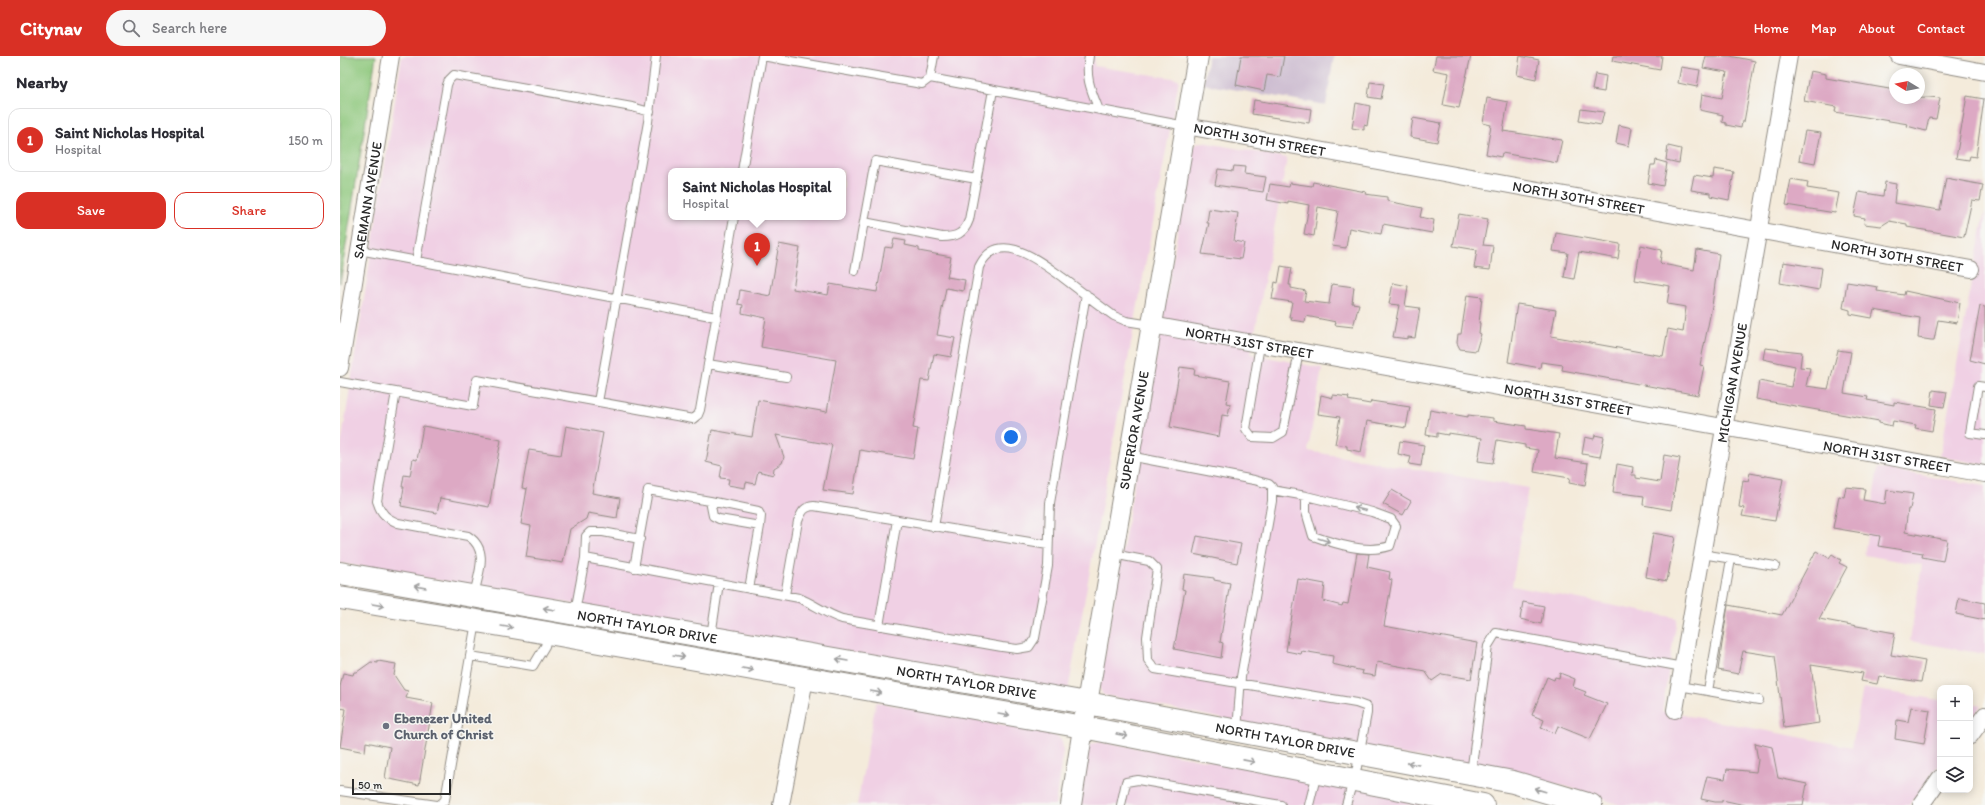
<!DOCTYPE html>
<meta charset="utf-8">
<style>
body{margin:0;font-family:Itim,sans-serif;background:#f7f7f7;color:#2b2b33}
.controls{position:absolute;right:12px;bottom:12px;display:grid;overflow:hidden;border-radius:8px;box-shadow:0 2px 10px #0003}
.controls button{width:36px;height:36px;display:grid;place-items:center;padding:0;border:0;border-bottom:1px solid #e1e1e2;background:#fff;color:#2b2b33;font:20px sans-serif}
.compass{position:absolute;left:1549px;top:12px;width:36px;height:36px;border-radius:50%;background:#fff;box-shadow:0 2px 10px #0003;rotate:280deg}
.scale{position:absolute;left:12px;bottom:10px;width:99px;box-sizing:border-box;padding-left:4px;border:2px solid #2b2b2b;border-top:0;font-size:11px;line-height:14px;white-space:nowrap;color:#2b2b2b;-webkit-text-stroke:3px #f6f6f2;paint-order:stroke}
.you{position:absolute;left:671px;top:381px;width:14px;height:14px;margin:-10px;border:3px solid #fff;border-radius:50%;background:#1a73e8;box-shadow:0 0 0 6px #1a73e833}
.badge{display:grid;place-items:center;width:26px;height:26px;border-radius:50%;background:#d93025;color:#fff;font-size:13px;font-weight:700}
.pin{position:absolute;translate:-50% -33px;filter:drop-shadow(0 1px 2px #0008)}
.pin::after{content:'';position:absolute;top:21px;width:14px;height:12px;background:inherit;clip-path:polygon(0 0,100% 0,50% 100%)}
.popup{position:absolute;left:328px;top:112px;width:178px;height:52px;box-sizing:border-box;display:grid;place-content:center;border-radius:8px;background:#fff;filter:drop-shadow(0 1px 3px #0005);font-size:13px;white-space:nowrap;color:#7c7c81}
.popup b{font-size:15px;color:#2b2b33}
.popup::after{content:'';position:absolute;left:50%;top:100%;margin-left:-8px;border:8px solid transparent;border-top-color:#fff}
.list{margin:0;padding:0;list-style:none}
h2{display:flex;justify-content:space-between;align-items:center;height:52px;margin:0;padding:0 16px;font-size:17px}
h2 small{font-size:13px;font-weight:400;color:#7c7c81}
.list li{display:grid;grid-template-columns:26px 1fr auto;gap:12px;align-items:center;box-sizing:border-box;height:64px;margin:0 8px 8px;padding:0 8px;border:1px solid #e1e1e2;border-radius:12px}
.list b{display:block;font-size:15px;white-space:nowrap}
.list p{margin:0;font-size:13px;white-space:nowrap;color:#7c7c81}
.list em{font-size:13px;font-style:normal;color:#7c7c81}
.actions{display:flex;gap:8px;padding:12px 16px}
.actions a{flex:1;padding:9px 0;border:1px solid #d93025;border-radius:12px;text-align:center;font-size:14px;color:#d93025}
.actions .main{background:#d93025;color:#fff}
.icon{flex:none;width:22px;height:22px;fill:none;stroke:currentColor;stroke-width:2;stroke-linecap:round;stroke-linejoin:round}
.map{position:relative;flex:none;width:1645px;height:749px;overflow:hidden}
header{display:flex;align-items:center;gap:24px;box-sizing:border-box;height:56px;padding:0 20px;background:#d93025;color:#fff}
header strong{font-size:19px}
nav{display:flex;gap:22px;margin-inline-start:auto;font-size:14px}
.search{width:280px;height:36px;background:#f7f7f7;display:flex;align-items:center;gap:10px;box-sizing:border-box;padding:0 14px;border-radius:22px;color:#7c7c81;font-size:15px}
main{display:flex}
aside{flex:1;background:#fff}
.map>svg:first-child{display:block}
.built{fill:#f0d0e4;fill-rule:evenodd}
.industrial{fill:#cebed1}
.green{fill:#8dc77b;stroke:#5c7953}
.building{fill:#dda9c4}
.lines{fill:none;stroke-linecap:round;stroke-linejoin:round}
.service-casing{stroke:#908b83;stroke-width:10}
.minor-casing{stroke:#908b83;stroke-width:18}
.tertiary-casing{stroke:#908b83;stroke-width:22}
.secondary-casing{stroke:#908b83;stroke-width:24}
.service{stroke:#fff;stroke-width:8}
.minor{stroke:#fff;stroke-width:16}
.tertiary{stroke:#fff;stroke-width:20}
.secondary{stroke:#fff;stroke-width:22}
.oneway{stroke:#a0a0a0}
.worship-dot{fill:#6b7280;stroke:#f6f6f2;stroke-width:1.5}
.labels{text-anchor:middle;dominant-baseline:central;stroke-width:3;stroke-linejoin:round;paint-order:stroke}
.street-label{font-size:14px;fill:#2b2b2b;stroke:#f6f6f2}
.worship-label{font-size:14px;font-weight:bold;fill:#5b616d;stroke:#f6f6f2;text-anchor:start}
</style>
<header>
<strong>Citynav</strong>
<div class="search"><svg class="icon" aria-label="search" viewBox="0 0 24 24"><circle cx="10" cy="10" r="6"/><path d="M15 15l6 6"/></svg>Search here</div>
<nav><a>Home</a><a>Map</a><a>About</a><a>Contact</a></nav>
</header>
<main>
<aside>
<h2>Nearby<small></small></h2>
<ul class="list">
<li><span class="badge">1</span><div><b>Saint Nicholas Hospital</b><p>Hospital</p></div><em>150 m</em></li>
</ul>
<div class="actions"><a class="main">Save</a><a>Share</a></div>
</aside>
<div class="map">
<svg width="1645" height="749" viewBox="0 0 1645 749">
<rect width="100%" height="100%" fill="#f6f6f2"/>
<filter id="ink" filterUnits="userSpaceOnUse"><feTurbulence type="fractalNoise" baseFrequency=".025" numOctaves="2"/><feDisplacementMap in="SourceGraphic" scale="8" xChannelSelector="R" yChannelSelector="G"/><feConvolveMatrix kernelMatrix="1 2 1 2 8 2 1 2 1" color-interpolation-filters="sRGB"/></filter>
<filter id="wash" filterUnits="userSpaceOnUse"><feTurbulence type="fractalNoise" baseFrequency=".012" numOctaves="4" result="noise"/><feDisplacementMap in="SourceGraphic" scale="16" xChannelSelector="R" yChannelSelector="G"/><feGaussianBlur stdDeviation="0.9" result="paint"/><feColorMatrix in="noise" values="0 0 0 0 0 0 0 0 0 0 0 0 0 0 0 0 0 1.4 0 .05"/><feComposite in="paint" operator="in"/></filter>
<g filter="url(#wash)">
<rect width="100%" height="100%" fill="#f4ebdb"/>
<path class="built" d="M62,0h693l-1,10 85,13 -111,612 -728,-128v-111zM331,115h172v46h-172z
M862,86l85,16 -36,196 71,14 -14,83 220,37 -16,98 165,32 -15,93 190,36 11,-59 77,12v63l-31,42h-289l-52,-18 -465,-92 -4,-8 93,-539 5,-5z
M1645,155v254l-45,-9z
M1538,412l107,18v168l-75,-13 12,-76 -58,-10z
M536,646l169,30 13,5 4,4 1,9 -8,55h-198z
M1630,648l11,2 -11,15z
M760,686l17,2 336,61h-374l9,-57 3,-4z"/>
<path class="industrial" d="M868,0h126l-8,49 -123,-21z"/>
<path class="green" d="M0,0h36l-36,227z"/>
<g id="blocks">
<path class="building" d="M901,0h43l-4,21 -13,-2 -3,16 -28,-6z
M1096,0h35l-12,52 -16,-3 6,-32 -16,-3z
M1180,0l19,4 -3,19 -19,-4z
M1273,0h49l-2,14 -48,-9z
M1366,0h24l25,5 -11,61h-2l-1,6 -15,-3v-2l-4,-1 1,-7 -23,-5 2,-16 20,4 5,-26 -24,-4z
M1341,11l19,3 -3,17 -19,-4z
M1470,15l16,3v4l69,12v8l34,-1 11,1 -4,21 -7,-1 -3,13 -19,-5 1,-2 -73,-12 1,-5 -32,-6z
M1255,18l11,2 -2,16 -12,-2z
M1030,26l14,2 -3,15 -13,-2z
M1627,40l17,3 -8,58 -6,-1 -1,4 -13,-2z
M1147,42l21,4 -5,29 59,9 -5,23 -55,-10 -1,4 -15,-3 5,-29 -8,-2z
M914,44l57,9 -2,14 -57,-9z
M1016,47l14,3 -3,20 -3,-1v5l-12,-2z
M1241,53l23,3 -3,13 -22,-4z
M1073,62l28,5 -4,19 -27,-5z
M1279,69l13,3 -3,18 -13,-3z
M1465,75l16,2 -6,30 -16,-3z
M1328,90l13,3 -2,14 -13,-3z
M1316,104l11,3 -4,23 -15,-3 3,-18h4z
M894,110l11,1 -1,7 22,3 -3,15 -48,-7 3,-16 15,2z
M1374,113l20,3 -5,28 -19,-4v-3l-19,-3 3,-15 19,3z
M1606,122l37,7 -3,16 -8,-1 -8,37 -57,-10v-3l-18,-3 -8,5 -17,-2 1,-6 -11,-2 5,-24 24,4 2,-14 11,2 -2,19 46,7z
M1451,123l17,3 -1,6 32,5 -4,20 -49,-8z
M973,126l53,10 -1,2 22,3v4l35,7 -2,9 14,3 -2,13 -49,-9 -2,10 -32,-6 -3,20 -14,-2 6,-35 -20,-4 -4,29 -10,-2 5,-29 -21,-4v3l-21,-4 3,-16 19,3 1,-4 22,3z
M869,153l29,4 -4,28 10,2 -3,16 -39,-5 7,-31h-2z
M1119,158l29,5 -5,26 10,1 -3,24 -16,-2 3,-18 -24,-4z
M1216,177l64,11 -2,15 -39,-7 -5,27 -10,-2 4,-24 -15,-2z
M554,183l12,2 -1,4 14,3v3l32,6 -4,20 18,3 -2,11 -17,-3 -9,47 18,3 -4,19 -17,-3 -5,27 -8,-1 -8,48 5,1 -5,30 -53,-9 -7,44 -30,-4 9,-45 -56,-10 8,22 -2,6 -8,5 -1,7 -15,-4 -3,13 -9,-2 -1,6 -17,-3 1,-6 -9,-1 2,-12 -16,-4 6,-32 40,7 6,-37 69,12 9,-52 -75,-13 5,-29 -24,-5 1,-8 -5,-1 2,-14 30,6 9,-52 21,4 -7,41 35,6 2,-11 47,8 8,-45 7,1z
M1301,189l21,5 -2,12 2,2 32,6 3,-20 22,4 -7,52 -12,59 4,1 -6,29 -136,-25 1,-5 -22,-3 -1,6 -32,-6 9,-58 39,6 -5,26 112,20 5,-27 15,3 3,-25 -19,-3 3,-18 -35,-6z
M1443,206l39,6 -3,22 -39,-7z
M941,210l11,2 -3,17h2v3l15,3 -2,10 25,3 3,-20 22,3 -2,16 7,1 -6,23 -18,-2 1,-3 -30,-6 -1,6 -14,-2 1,-3h-3l3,-15 -20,-3 3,-17 3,1z
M1507,226l31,5 -1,4 27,4 1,-4 55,12 -3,20 -19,-3 -4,20h-3l-13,-2 2,-20 -46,-8 -2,8 -22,-4v-4l-7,-2z
M1053,227l15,3 -3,20 15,2 -5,30 -7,-1v2l-15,-2 6,-32 -10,-1z
M1127,239l15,2 -3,26h1l-1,10 2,1 -5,17 -16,-2 -3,-6 1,-9h3z
M1640,250l5,1v57l-15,-4z
M1425,292l37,4 -2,15 10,1 -4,18 22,3 10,-39 13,2 -7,41 24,4 -1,3 27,5v-3l42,7 -4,22 -17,-3 1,-3 -23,-4 -1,5 -13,-3v-2l-123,-22 3,-18 32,6 4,-21 -32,-7z
M840,311l15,2 -1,6 36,6 -4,22 4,1 -2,12 -6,-1 -3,22 -49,-10z
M1593,334l14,2 -3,15 -13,-2z
M981,339l12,3v-3l16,2 -1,3 22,4 1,-3 39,6 -4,21 -39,-7 -6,31 -14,-3v-3l-12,-2 5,-27 -22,-3z
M1090,354l38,7v-2l25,3v3l33,5v3l33,5 -4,24 33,5 -3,23 -16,-3 1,-5 -36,-6 4,-22 -13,-2v-3l-28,-5 -4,23 -15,-2 4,-23 -34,-5v2l-11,-2v4l-11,-2z
M83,370l78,14 -12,67 -49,-9 -3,15 -36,-7 3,-19h-2l2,-12 6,1 3,-17 4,1z
M226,370l37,7 -11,60 28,5 -3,20 -29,-5 -2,6 -16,10 -7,34 -37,-6 5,-31 -10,-2 6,-35 -5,-1 7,-38 32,5z
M1255,379l9,2 -4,20 -18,-3 3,-17 9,2z
M1060,385l24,4 -3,21 -12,-2 2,-7 -13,-3z
M1324,399l16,3 -9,52 -28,-5 1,-9 -31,-4 4,-28 16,3 -1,8h4v3l24,4z
M1410,417l33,6 -8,42 -33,-5 2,-8 -5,-1 4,-27 5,1z
M1506,431l19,2 -2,11 22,4 2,-14 26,4 -3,15h-2l-3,23 42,8 -4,21 -21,-4 1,-4 -45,-7 2,-10 -47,-8 6,-32 5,1z
M1052,434l19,11 -8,14 -20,-11z
M1313,477l22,4 -8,44 -21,-4z
M857,480l44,8 -4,19 -44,-9z
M1476,495l13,7 3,-4 9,6 -2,3 8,4 -28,52 76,14 -4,22 34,6 -4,21 -42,-6 -2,8 -16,-3 2,-8 -52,-8 8,58 -35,5 -9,-72 -32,-5 -5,23 -20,-4 10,-65 54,10z
M1017,497l12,1 -2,13 23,5 -1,7 3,1 -8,46 93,17 -6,36 -29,-5 -10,7 -7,-10 -48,-9 -2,14 -13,-2 1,-3 -31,-7 1,-8 -31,-5 -1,3 -15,-3 12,-72 27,5 -2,17 19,5 1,-3 5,1z
M844,518l30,4v2l16,3 -10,59 3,1 -2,15 -47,-9 11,-59 -3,-1z
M1619,542l26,5v17l-29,-6z
M1183,546l21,4 -3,18 -21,-5z
M38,605l18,3 -2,11 10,15 4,1 -2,7 27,5 -14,82 -34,-7 5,-31 -24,-5 -1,10 -25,-5 6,-38 -6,-1v-21l3,-14 10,2 1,-3h3l14,-10 7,1z
M1220,617l15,6 -2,8 13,5 -2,3 23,9 -17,35 -32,-13 -3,7 -14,-5 3,-8 -12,-5 15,-38 7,3 1,-3 4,1z
M1571,651l19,3 -6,34 -29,-5 2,-19 11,2z
M1415,687l17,4 6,31 29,6 -4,21h-58l-23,-5v2h-7l-14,-3 6,-23 18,3 2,-10 29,3 2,-12z"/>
</g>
</g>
<g filter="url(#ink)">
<use href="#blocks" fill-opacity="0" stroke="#908b83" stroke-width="1"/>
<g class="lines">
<defs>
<path id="service" d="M422,0l160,28 8,-6 4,-22
M749,0c-4,22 2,34 10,54
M590,22l256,48
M402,115l20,-115
M524,166l78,15c14,0 22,-3 27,-17l24,-130
M19,194l357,67
M76,205l31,-176 2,-5 5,-5 178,32 18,5
M515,215l20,-110 102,18
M920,289l-14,84 6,8 21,1 10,-6 16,-80
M368,308l78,13
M0,326l133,24 4,-26 216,39 5,-4 2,-5 34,-193
M1645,331l-7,-1 -8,47 15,2
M56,336l-19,109c4,13 9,17 21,22l70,13c22,14 10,38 6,59
M258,346l50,-280 8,-66
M789,400l125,24 15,4 3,3v14l-31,176 -4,54
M932,434l34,6 66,16 19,7 5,7 -6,20c-24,8 -54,-2 -77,-10l-7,-24v-16
M370,445l48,10 3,5 -1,10
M594,471l45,-260c19,-40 60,-6 83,10 17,13 34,26 52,39l12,5 25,4
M773,498l36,7 8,8 -10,68 1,23 7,9 201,34 11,4v6l-10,54 -11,38
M1362,498l73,12
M245,502l214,40c15,6 27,16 43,21l160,28 15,2 12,-2 6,-9 13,-72 2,-63 36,-209
M294,512l14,-78 62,11 3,15 6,3 41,7 -11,63
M445,539l13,-74c4,-9 5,-14 16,-15l234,39
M235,556l10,-54 1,-22 4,-4h13l37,7
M539,570l18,-106
M371,580l8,-53
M130,600l63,10 12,-20 3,-12
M1339,630l80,14
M1368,635l23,-132
M1131,717l17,-127 8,-13 187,34
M0,735l97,14
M99,749l6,-5 31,-178
M781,749l5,-23 12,-2 143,25
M969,749l8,-32"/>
<g id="minor">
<path d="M1559,0l86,16"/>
<path id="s1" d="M846,70l785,143"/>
<path id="s2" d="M812,269l833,149"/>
<path id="s3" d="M0,312l51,-312"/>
<path id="s4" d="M1335,654l114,-654"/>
<path d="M1630,680l15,-21"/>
<path d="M441,749l24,-126"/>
<path d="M1581,749l19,-27"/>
</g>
<g id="tertiary">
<path id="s5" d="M731,749l16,-102 111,-647"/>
</g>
<g id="secondary">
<path id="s6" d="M0,517l747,130 426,79 78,23"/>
<path d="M0,542l208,35 535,94 400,78"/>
</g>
</defs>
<use href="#service" class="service-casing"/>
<use href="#minor" class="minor-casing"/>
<use href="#tertiary" class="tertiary-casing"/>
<use href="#secondary" class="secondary-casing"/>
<use href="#service" class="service"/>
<use href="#minor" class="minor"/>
<use href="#tertiary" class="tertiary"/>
<use href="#secondary" class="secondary"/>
</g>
<defs><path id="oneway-shaft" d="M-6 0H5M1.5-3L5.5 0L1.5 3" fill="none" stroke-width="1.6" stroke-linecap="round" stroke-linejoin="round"/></defs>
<g class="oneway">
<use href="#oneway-shaft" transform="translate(1020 453) rotate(-166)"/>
<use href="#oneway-shaft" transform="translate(984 484) rotate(18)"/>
<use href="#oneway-shaft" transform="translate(80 531) rotate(-170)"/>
<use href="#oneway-shaft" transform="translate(38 549) rotate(10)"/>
<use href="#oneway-shaft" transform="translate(209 553) rotate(-170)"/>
<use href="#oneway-shaft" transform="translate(167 571) rotate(9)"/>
<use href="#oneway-shaft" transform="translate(339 600) rotate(10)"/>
<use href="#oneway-shaft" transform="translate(502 604) rotate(-170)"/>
<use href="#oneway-shaft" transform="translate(408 613) rotate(10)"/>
<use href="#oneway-shaft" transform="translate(536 636) rotate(10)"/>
<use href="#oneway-shaft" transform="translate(664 658) rotate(10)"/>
<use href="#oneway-shaft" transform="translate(782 679) rotate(11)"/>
<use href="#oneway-shaft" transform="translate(909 705) rotate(11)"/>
<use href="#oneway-shaft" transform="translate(1073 708) rotate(-170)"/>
<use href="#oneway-shaft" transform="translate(1200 734) rotate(-164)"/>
</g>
</g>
<circle class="worship-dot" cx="46" cy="670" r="4"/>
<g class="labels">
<g class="street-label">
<text stroke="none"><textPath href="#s1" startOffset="75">NORTH 30TH STREET</textPath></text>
<text stroke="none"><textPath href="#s1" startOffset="399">NORTH 30TH STREET</textPath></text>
<text stroke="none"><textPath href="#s3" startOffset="170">SAEMANN AVENUE</textPath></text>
<text stroke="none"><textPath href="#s1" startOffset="723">NORTH 30TH STREET</textPath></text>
<text stroke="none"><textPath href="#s2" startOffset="99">NORTH 31ST STREET</textPath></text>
<text stroke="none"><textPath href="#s4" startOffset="332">MICHIGAN AVENUE</textPath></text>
<text stroke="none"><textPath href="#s2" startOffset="423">NORTH 31ST STREET</textPath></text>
<text stroke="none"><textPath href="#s5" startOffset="380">SUPERIOR AVENUE</textPath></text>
<text stroke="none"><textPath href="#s2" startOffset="747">NORTH 31ST STREET</textPath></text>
<text stroke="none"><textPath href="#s6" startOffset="312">NORTH TAYLOR DRIVE</textPath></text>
<text stroke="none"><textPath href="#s6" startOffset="636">NORTH TAYLOR DRIVE</textPath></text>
<text stroke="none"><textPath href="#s6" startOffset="960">NORTH TAYLOR DRIVE</textPath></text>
</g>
<g class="worship-label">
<text x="54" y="662">Ebenezer United<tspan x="54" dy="16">Church of Christ</tspan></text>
</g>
</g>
</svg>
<div class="controls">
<button>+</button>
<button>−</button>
<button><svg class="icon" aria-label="layers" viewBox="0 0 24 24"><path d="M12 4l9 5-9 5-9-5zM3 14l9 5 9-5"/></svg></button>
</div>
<svg class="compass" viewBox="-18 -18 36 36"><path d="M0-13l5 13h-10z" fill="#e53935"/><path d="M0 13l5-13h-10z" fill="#7c7c81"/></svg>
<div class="scale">50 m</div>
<div class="you"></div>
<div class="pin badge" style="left:417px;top:210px">1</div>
<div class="popup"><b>Saint Nicholas Hospital</b>Hospital</div>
</div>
</main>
